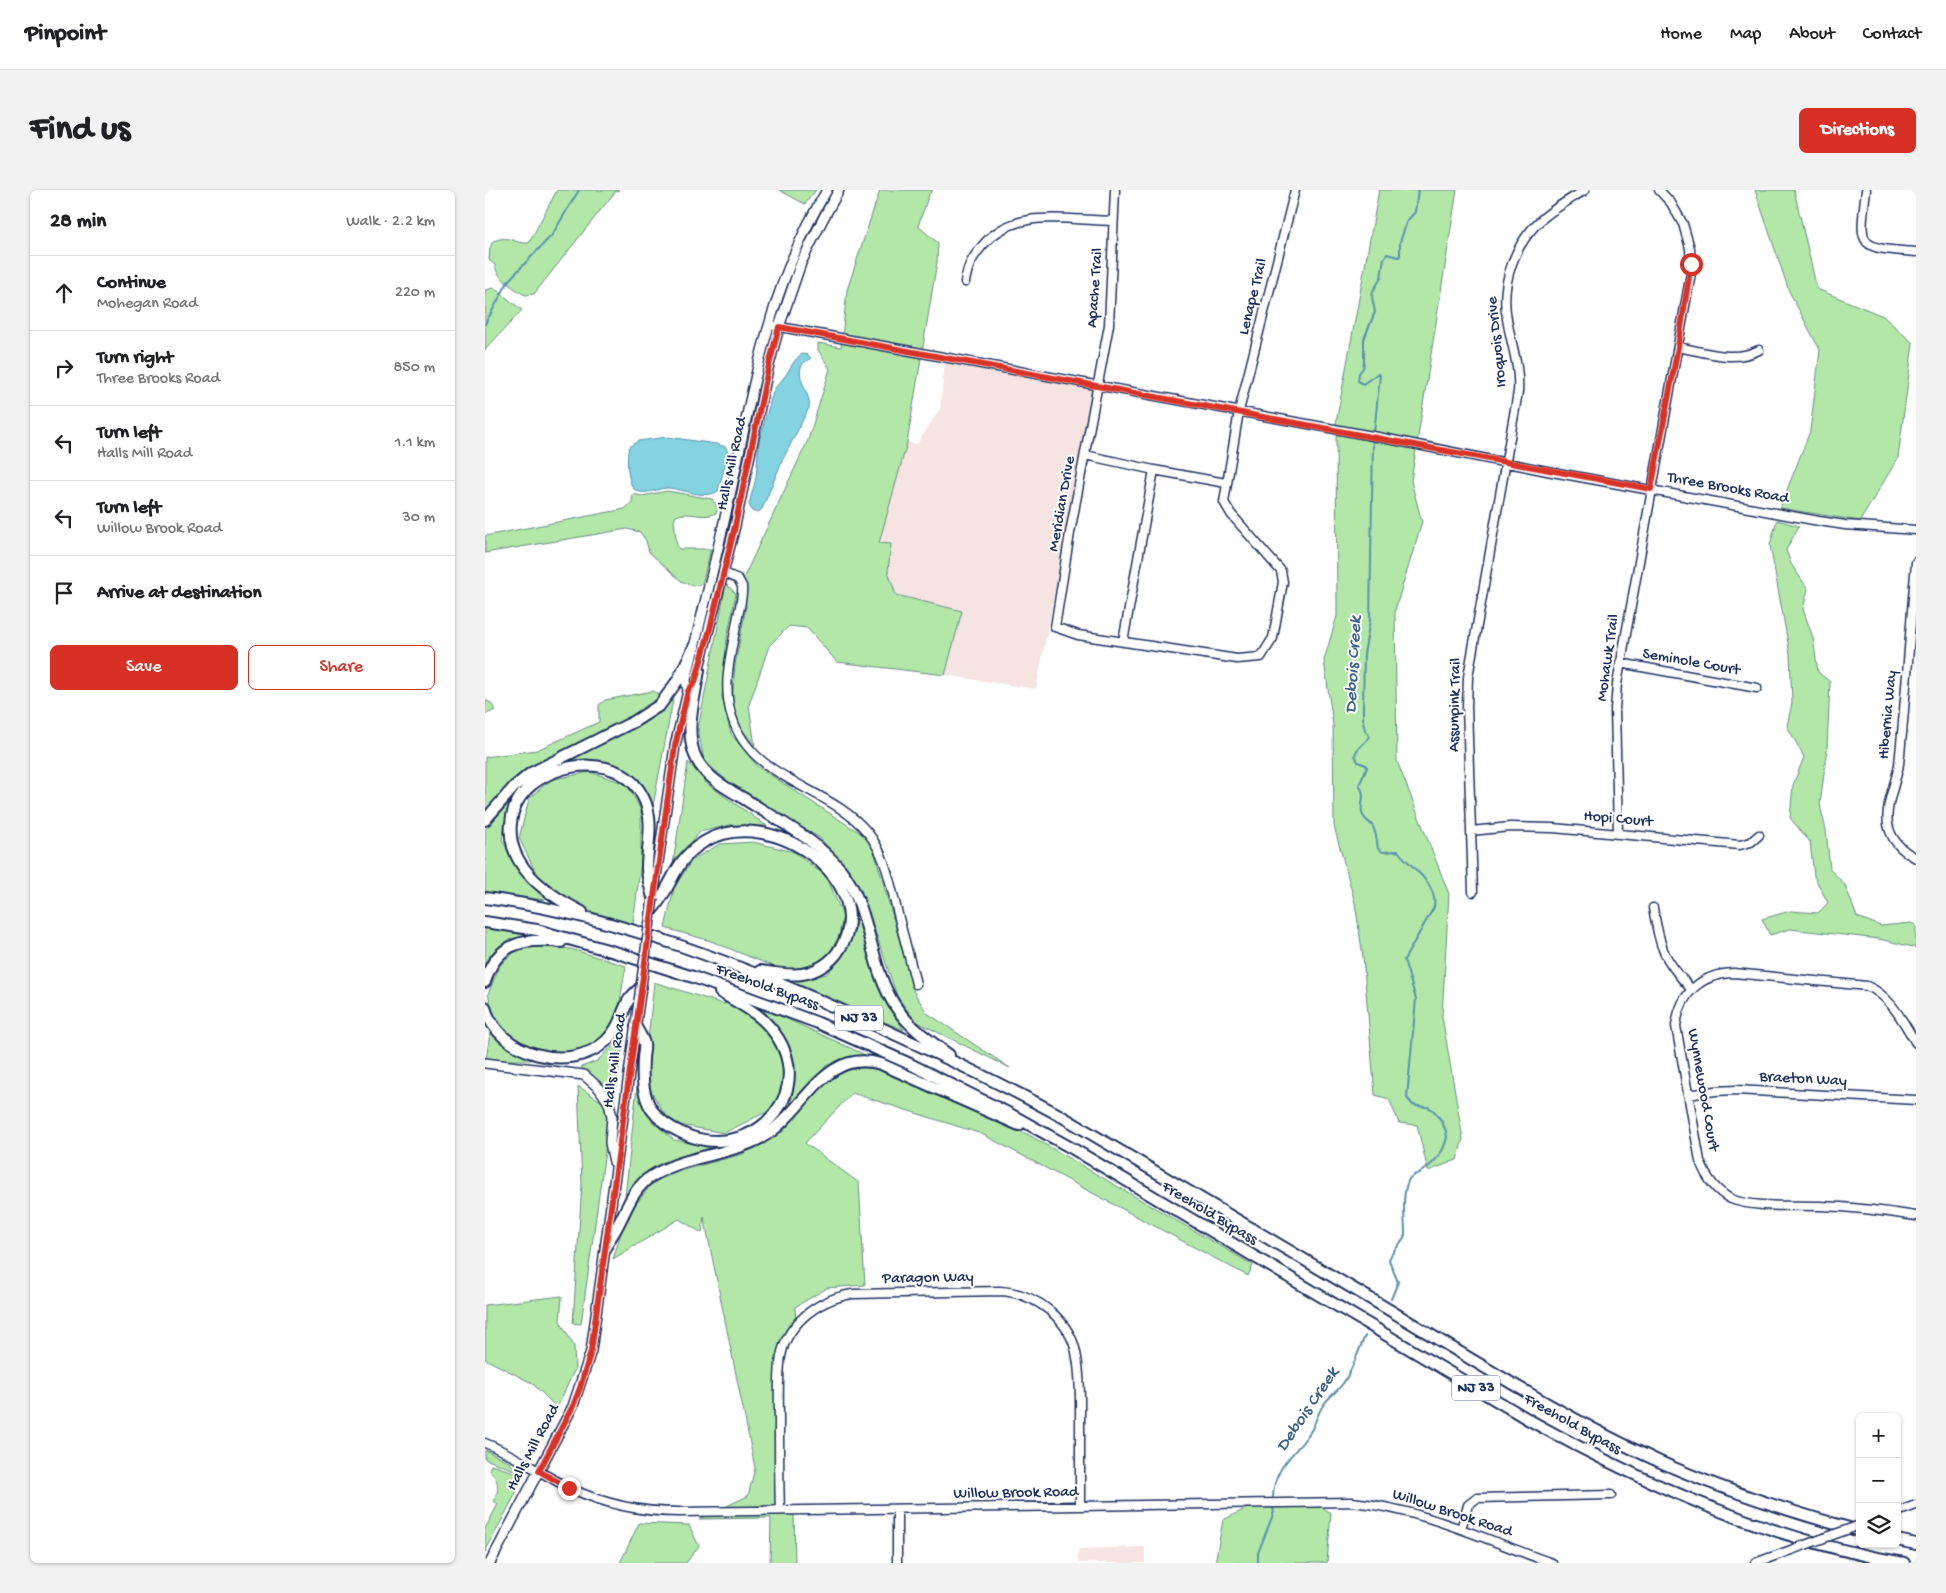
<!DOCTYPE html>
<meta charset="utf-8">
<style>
body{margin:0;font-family:"Gochi Hand",sans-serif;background:#f2f2f2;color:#202124}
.controls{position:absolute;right:15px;bottom:15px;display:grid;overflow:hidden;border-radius:8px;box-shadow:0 1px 4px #0004}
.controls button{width:45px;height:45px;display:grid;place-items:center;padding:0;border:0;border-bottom:1px solid #e0e0e0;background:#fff;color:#202124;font:25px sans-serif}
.stop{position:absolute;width:15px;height:15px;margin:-11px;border:4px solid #d93025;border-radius:50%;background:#fff}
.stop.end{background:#d93025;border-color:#fff;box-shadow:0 1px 5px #0008}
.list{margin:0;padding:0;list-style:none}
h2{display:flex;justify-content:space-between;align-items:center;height:65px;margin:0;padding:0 20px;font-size:21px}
h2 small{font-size:16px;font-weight:400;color:#757577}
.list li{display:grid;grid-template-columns:32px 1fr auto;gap:15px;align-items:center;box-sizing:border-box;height:75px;padding:0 20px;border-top:1px solid #e0e0e0}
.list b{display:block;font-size:19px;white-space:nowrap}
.list p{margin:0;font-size:16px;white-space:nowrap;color:#757577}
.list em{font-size:16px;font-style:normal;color:#757577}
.actions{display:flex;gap:10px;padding:15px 20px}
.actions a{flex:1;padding:11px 0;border:1px solid #d93025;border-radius:8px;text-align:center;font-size:18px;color:#d93025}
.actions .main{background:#d93025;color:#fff}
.icon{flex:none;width:28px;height:28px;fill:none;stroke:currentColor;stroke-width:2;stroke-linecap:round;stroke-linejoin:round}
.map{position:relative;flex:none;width:1431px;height:1373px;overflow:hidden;border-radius:8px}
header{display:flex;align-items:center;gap:30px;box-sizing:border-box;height:70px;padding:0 25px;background:#fff;border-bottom:1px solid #e0e0e0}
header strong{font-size:24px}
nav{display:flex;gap:28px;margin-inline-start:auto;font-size:18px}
.intro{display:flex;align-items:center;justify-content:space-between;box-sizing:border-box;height:120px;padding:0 30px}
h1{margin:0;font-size:35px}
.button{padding:12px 22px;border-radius:8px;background:#d93025;color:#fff;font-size:18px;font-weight:700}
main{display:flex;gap:30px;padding:0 30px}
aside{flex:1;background:#fff;border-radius:8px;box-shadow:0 1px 4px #0004}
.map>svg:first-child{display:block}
.built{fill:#f5e4e1}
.green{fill:#b3e7a8;stroke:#678b83}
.water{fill:#84d3e1;stroke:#5a91ad}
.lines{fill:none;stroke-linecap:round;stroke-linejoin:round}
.stream{stroke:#5a91ad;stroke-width:2}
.minor-casing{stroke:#1b2f5e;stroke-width:11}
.major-casing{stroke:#1b2f5e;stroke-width:12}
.highway-casing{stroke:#1b2f5e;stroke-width:14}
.minor{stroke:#fff;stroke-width:8}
.major{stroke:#fff;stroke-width:9}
.highway{stroke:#fff;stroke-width:10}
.minor-bridge-casing{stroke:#1b2f5e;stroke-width:11;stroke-linecap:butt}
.major-bridge-casing{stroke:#1b2f5e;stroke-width:12;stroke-linecap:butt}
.minor-bridge{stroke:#fff;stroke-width:8}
.major-bridge{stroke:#fff;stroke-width:9}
.route{stroke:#d93025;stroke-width:6}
.labels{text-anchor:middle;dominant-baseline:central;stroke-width:4;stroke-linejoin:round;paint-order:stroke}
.shield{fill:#fff;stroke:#5f6d8e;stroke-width:1}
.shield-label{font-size:15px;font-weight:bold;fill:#1b2f5e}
.street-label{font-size:16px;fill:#1b2f5e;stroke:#fff}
.water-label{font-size:18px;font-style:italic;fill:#3a6085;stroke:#fff}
</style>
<header>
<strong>Pinpoint</strong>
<nav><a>Home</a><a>Map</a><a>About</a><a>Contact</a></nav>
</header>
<div class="intro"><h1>Find us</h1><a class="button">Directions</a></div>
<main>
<aside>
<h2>28 min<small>Walk · 2.2 km</small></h2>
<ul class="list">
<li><svg class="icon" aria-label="ahead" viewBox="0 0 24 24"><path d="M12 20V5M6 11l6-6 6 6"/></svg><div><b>Continue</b><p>Mohegan Road</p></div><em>220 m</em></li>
<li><svg class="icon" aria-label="right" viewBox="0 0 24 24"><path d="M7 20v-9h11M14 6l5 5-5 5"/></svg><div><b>Turn right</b><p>Three Brooks Road</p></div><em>850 m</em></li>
<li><svg class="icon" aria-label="left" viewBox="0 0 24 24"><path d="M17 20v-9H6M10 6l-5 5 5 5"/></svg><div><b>Turn left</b><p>Halls Mill Road</p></div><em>1.1 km</em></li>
<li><svg class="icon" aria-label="left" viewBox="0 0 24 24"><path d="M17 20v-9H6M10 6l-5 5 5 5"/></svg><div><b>Turn left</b><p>Willow Brook Road</p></div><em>30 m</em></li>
<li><svg class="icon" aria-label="arrive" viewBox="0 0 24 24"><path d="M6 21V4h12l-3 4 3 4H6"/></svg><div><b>Arrive at destination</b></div></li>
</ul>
<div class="actions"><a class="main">Save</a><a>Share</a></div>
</aside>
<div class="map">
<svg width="1431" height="1373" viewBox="0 0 1431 1373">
<rect width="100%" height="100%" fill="#fff"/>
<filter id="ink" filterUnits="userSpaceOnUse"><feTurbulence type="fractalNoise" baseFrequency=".02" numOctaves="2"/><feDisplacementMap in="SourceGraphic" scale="10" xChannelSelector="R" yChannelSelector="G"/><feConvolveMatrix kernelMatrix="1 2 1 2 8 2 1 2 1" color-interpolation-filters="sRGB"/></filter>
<g filter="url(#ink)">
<path class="built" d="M460,170l149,28 -58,301 -91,-14 17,-64 -66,-16 -8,-24 3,-26 -12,-2 28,-100 10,1 23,-35z
M660,1357v16h-67v-14z"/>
<path class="green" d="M72,0h62l-4,2 -81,102 -9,1c-11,-7 -28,-16 -30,-30l-6,-5 1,-12 3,-7c19,-7 19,3 36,2z
M294,0h37l-11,14z
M395,0h53l-4,4 -11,32 20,17 -1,19 -30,181 -28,100 12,1 -3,27 8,24 66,16 -17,64 -108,-13 -30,-34 -18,-2 -20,20 -20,59 6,41 -14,-18 -9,-25 3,-38 11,-58 -3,-28 65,-139 22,-71 -12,-19v-7l23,4 6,-57z
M894,0h78l-46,291 11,41 -27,88 2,151 52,133 -7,122 21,123 -6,21 -29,11 -11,-46 -18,-2 -10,-24 -14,-4 -12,-138 -8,-54 -21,-77 -1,-101 -9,-65 13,-44 -1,-193z
M1270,0h39l23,99 66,27 30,27 -15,115 -38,63 -80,-13 30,-77 10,-81 -31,-59z
M9,98l28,22 -37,40v-60z
M182,301l45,8 6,9 -2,5c-13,7 -27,-3 -40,3l-2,5 3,25 2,3h32l-9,35 -9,2 -12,-5 -32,-29 -3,-11 -6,-9 -13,-3 -142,24v-17l140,-27 7,-7 1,-8 9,2z
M1292,330l22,6 -13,24 5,14 17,25 -5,20 10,29 5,34 12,10 -3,67 -7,56 6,25 4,39 15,16 12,32 24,9 30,-3 5,2v24l-3,-2 -34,-8 -89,-10 -20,6 -8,-16 28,-8 28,2 10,-10 -14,-27 -4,-34 -20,-24 3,-33 11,-28 -17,-31 5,-23 -2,-49 -20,-109z
M241,394l10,10 -9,44 -5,59 9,37 27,33 113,73 43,152 13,21 83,55 -95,-47 -18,-25 -25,-74 -17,-42 -35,-42 -81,-47 -35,-30 -6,-32z
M168,501l5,2 -1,7 -6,7 -129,67 -37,36v-53l52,-7 62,-28v-17l6,-5z
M0,510l6,3 4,7 -10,5z
M188,510l-20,106 -34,-41 -58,-2 63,-30z
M203,572l19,22 60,42 -37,-1 -30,7 -27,32z
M105,582l37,12 14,26v52l-8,62 -51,-15 -45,-34 -18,-37 10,-39 21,-19z
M26,611l-9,38 14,28 29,33 -60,-8v-62z
M268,652l41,10 33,25 16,39 -6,30 -13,15 -22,9 -18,1 -73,-30 -46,-13 9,-40 18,-28 28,-16z
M373,727l29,88 17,25 -117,-48 40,-8 23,-32z
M0,738l40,7 -29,16 -11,19z
M54,756l32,3 55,17 -8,46 -8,16 -15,16 -33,9 -25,-3 -20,-10 -21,-18 -8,-28 12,-29 17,-16z
M169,792l69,22 6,-2 38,29 17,29 2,16 -8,29 -7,9 -7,-1 -40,20 -55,-10 -25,-45z
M276,817l109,50 -43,8 -36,40 4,-41 -16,-33z
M5,843l41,27h-45z
M140,844l-12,69 -32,-36 16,-6z
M367,877h23l154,68 224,130 -5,11 -266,-142 -130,-41 -47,50 54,40 6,102 -38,3 -32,19 1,18 -17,38 -1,146 16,1 1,53h-25l1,-45 -72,1 49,-23 7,-28 -51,-251 -2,16 -23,-14 -66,40 13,-42 27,-35 30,-12 60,-16 38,-25 1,4 42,-51z
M93,896l27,18 3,26 -27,194 -8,-1 9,-139z
M152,896l16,36 21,18 47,9 -47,11 -34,20 -15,17z
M77,1106l-2,25 14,25 1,23 -18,39 -25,-25 -47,-24v-54z
M0,1260l24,12 10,10 -34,-13z
M6,1275l20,6 10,6 -4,14 -32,61v-23l13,-25 -4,-3c6,-13 5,-21 -5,-31z
M824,1309l22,14 -4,50h-112l8,-43 38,-19z
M154,1333l50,2 10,21 -13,17h-66z"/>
<path class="water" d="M317,164l6,1 3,3c-3,2 -7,4 -9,7 -7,14 10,29 7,43l-26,51 -21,50 -5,4 -5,-2 -3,-7 7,-26 3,-37 14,-49c3,-7 8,-10 12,-16 6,-8 8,-16 17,-22z
M183,247l48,7 10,3 2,7 -10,37c-12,9 -35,-2 -50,-3 -10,0 -25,9 -34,1 -7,-7 -8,-33 -5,-42l9,-6z"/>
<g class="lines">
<path class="stream" d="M0,134l24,-44 43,-45 27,-45
M889,243l6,-58 -3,-1 -14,10 -5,-3 1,-8 4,-5 1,-7v-22l11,-27 -3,-15 1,-6 8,-13 3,-20 3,-4 11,3 2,-1v-14l7,-21 8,-9 3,-22
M888,249l-3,181 -6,34 -1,53v15l2,8 4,6c-3,8 -12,10 -14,19l3,7 8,3 1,3 -8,17c8,10 1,17 3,27 0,6 6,9 10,13 4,6 5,16 6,24l5,3 15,-1c13,17 40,32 36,56l-30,53 12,39 -9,99 6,7c5,2 12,1 17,3 8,5 16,19 17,29 -3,14 -12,26 -25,34 -4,3 -10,4 -13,8 -8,15 -4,39 -4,56 -3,9 -13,15 -16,25l9,22 -7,17
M788,1307c1,-33 25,-44 39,-68 4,-8 6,-17 12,-25 6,-8 14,-13 20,-22 9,-14 14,-30 21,-46
M773,1373v-10l16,-41 -1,-4"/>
<defs>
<path id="minor" d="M630,0l-6,135 -39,208 -15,94 23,8 159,24 24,-2 12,-19 10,-56 -2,-11 -50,-57 -7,-12 15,-91 56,-221
M1381,0c-7,58 -9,58 50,62
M480,92c3,-17 7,-24 18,-37 33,-39 86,-24 130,-24
M290,136l603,111 169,34 272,50 26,4 71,5
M1193,157c28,5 55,16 81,3
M600,265l69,15
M1431,372c-6,67 -10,135 -17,202 -3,20 -14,40 -11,60 3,16 14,27 28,34
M239,383l14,6 4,7c1,10 -2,20 -4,30 -6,34 -17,68 -6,101 19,64 98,69 136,116 18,22 22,51 29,77 6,25 13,49 19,74
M638,452l31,-172 72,13
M1135,473l137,25
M986,641l39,-4 43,1 187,17 11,-3 8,-7
M1133,643l-3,-124 2,-25 74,-411 -1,-25 -7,-24 -12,-21 -12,-13
M988,702l-6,-186 1,-29 50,-285c2,-26 -7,-48 -11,-73 -7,-36 8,-77 36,-101 13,-11 28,-19 42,-28
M1168,718c8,42 9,49 38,81
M1431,853c-13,-21 -25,-47 -49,-57l-133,-13c-33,1 -54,20 -58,53l24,135c6,16 15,30 31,38 22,9 64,6 89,7 32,1 64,5 96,10
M1203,905l27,-4 21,-1 180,10
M0,1253c30,12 56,31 85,45 34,16 72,24 109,24l673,-10c71,7 134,38 200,61
M412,1319v54
M295,1320c-1,-30 -1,-59 -1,-89 0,-19 -1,-38 1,-57 3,-39 37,-64 72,-70l148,-3c36,2 72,29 77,67 4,22 3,46 3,68 0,27 0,54 0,80
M1412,1322l19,-7
M976,1339l7,-24 9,-7 134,-3
M1270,1373l14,-5"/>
<path id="major" d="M212,486l38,-150 33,-157 11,-42 22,-64 23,-46 15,-27
M168,707l22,-151 13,-55 -2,-11c16,-66 33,-132 47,-199 22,-103 38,-199 94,-291
M0,873l99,12 15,13 10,15 3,14 -2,26 4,19
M5,1373l83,-157 18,-55 48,-350"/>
<path id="highway" d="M214,480c-4,28 -16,63 -2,90 10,18 29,28 46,38 34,22 72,40 98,72 31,39 27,96 55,137 12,19 34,34 53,48
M0,630l29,-33 17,-14 104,-52 25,-16 18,-25 16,-33
M0,708c132,17 264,70 385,125 64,29 129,59 191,93 106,63 213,126 320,189 91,54 181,112 277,156 65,29 133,51 202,70
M167,720c21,-23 21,-50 52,-68 69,-41 182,45 133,111 -8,11 -22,19 -35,21 -14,2 -28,-1 -42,-3
M97,722c-34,-17 -76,-46 -71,-89 1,-13 7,-25 16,-34 31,-30 95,-35 116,8 12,23 4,47 4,71 0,10 4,21 6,30
M0,732l52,8 81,23 75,24 125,46 92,41 102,51 63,35 456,271c117,65 241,119 373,142
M0,792c11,-40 40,-44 76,-40
M0,817c12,48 86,67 121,34 13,-12 15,-26 22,-40 3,-5 9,-10 13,-14
M151,837c2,5 7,11 8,17 1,4 -1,10 -1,15 -1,17 -1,36 9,51 7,10 19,18 30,23 72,34 147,-48 82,-112 -12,-12 -29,-20 -44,-29
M121,1056c5,-9 11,-18 15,-27 7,-14 12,-27 24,-38 36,-28 87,-23 124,-48 38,-26 56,-85 112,-69l138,61
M1412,1350l19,4"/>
</defs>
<use href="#minor" class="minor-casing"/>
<use href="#major" class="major-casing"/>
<use href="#highway" class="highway-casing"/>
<use href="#minor" class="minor"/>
<use href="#major" class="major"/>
<use href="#highway" class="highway"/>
<defs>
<path id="minor-bridge" d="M1284,1368l91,-33"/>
<path id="major-bridge" d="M154,811l14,-103"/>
</defs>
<use href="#minor-bridge" class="minor-bridge-casing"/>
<use href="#major-bridge" class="major-bridge-casing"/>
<use href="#minor-bridge" class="minor-bridge"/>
<use href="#major-bridge" class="major-bridge"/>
</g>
</g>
<g class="lines" filter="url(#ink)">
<path class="route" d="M84,1298l-30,-17 34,-65 7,-18 11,-37 84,-605 13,-55 7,-9 15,-53 25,-103 33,-157 11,-42 872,162 27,-142 13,-83"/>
</g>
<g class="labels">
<g class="shield">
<rect x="350" y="815.5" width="48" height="25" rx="4"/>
<rect x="967" y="1185.5" width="48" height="25" rx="4"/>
</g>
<g class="shield-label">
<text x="374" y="828">NJ 33</text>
<text x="991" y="1198">NJ 33</text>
</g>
<g class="street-label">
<text transform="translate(611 98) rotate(-86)">Apache Trail</text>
<text transform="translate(769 107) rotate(-76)">Lenape Trail</text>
<text transform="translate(1013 152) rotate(-96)">Iroquois Drive</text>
<text transform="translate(248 274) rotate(-78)">Halls Mill Road</text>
<text transform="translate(1243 299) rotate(10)">Three Brooks Road</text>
<text transform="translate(578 314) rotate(-80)">Meridian Drive</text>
<text transform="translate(1124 468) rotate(-82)">Mohawk Trail</text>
<text transform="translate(1206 473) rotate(10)">Seminole Court</text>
<text transform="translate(971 515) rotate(-89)">Assunpink Trail</text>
<text transform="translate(1404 525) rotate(-85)">Hibernia Way</text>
<text transform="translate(1133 630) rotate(5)">Hopi Court</text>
<text transform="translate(282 798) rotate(20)">Freehold Bypass</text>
<text transform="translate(131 871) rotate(-82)">Halls Mill Road</text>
<text transform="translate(1318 890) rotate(3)">Braeton Way</text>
<text transform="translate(1217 900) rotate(80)">Wynnewood Court</text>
<text transform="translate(724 1024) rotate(31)">Freehold Bypass</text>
<text transform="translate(443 1089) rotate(-1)">Paragon Way</text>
<text transform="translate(1087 1235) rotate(29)">Freehold Bypass</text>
<text transform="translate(49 1258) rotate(-62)">Halls Mill Road</text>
<text transform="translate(531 1304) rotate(-1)">Willow Brook Road</text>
<text transform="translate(967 1324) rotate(18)">Willow Brook Road</text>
</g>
<g class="water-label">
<text transform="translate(869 475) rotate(-87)">Debois Creek</text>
<text transform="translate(823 1220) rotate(-56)">Debois Creek</text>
</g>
</g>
</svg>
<div class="controls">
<button>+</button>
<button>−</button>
<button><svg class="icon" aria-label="layers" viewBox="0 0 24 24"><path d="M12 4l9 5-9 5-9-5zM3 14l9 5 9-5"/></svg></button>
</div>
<div class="stop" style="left:1206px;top:74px"></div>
<div class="stop end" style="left:84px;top:1298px"></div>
</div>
</main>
